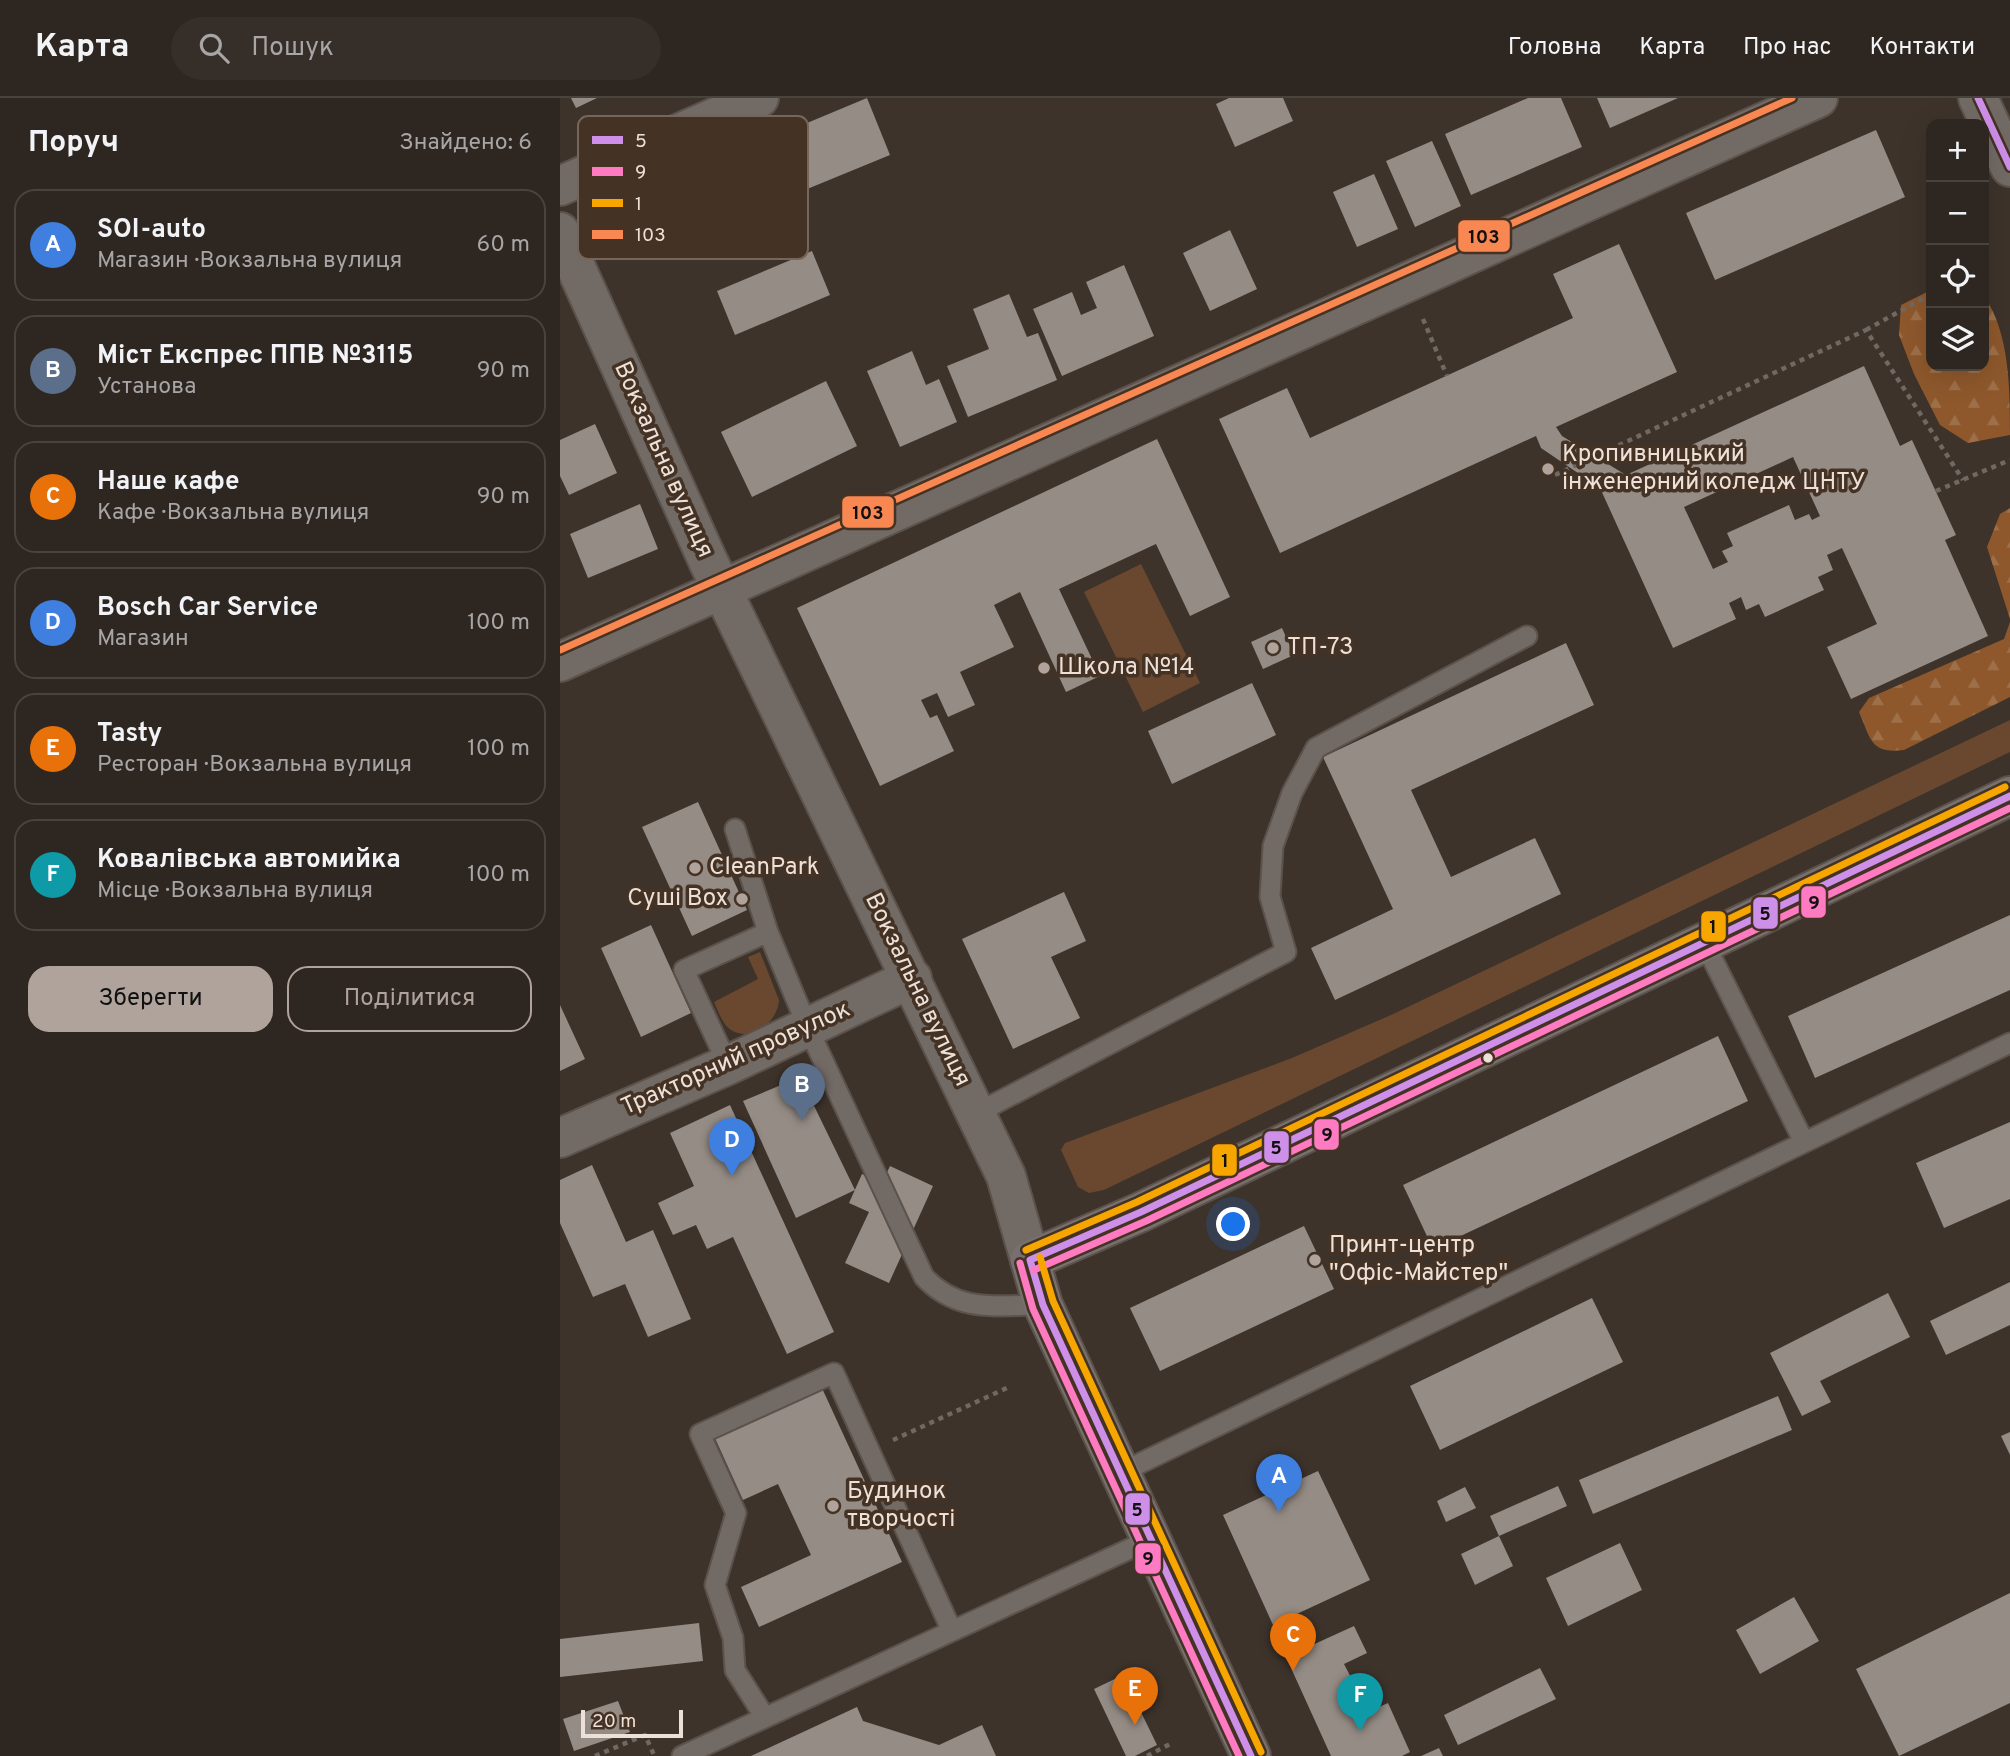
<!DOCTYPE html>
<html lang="uk">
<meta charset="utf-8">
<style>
body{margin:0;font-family:Overpass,sans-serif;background:#362e29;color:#f1f3f6}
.controls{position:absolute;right:21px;top:21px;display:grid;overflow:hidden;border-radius:14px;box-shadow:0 7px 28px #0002}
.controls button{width:63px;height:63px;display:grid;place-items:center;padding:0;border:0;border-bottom:2px solid #49433e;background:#2e2620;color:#f1f3f6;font:35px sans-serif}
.scale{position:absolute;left:21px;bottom:18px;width:102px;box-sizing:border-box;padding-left:7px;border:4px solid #ece0d8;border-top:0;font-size:19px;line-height:24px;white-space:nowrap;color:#ece0d8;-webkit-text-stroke:5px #443224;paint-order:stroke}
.you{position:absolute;left:674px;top:1127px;width:24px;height:24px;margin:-18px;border:5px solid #fff;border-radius:50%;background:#1a73e8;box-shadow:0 0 0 10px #1a73e833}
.badge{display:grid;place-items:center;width:46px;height:46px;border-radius:50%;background:#afa39b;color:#fff;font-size:23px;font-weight:700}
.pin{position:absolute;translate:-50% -58px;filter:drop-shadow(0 2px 4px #0008)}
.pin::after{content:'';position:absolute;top:37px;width:24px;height:21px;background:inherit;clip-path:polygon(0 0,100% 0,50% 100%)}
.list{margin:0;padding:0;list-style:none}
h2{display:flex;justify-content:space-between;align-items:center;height:91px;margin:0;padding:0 28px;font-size:30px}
h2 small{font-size:23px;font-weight:400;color:#a7a5a5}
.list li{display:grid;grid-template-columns:46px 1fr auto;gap:21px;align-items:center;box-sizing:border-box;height:112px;margin:0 14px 14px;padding:0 14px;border:2px solid #49433e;border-radius:21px}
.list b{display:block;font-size:26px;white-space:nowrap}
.list p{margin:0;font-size:23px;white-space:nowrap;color:#a7a5a5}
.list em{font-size:23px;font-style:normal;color:#a7a5a5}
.actions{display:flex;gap:14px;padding:21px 28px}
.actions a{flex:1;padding:16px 0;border:2px solid #afa39b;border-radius:21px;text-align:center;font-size:24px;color:#afa39b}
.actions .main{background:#afa39b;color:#111}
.icon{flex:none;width:38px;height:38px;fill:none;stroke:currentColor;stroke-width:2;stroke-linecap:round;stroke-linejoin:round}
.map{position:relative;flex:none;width:1450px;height:1658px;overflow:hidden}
header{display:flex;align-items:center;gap:42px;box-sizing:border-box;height:98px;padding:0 35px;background:#2e2620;border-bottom:2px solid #49433e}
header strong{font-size:33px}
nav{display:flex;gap:38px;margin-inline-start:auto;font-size:24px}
.search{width:490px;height:63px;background:#362e29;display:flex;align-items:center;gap:18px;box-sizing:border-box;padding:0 24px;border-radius:38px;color:#a7a5a5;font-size:26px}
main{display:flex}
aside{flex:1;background:#2e2620}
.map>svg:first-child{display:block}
.grass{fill:#69482f}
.forest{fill:url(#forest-firs)}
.building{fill:#958c85;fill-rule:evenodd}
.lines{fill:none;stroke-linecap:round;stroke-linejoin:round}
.service-casing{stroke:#5b524b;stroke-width:23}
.minor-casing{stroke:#5b524b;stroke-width:42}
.tertiary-casing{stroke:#5b524b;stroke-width:42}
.secondary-casing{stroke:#5b524b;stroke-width:42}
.path{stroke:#706963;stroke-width:4.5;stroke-dasharray:5 5;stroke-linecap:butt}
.service{stroke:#726a65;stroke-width:19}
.minor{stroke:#726a65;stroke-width:38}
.tertiary{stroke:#726a65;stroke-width:38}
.secondary{stroke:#77706e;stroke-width:38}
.bus-1-casing{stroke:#443224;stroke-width:12}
.bus-2-casing{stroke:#443224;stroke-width:12}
.bus-3-casing{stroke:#443224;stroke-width:12}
.bus-4-casing{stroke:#443224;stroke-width:12}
.bus-1{stroke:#ce8fe9;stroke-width:7}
.bus-2{stroke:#fe7ac1;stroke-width:7}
.bus-3{stroke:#f7a600;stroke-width:7}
.bus-4{stroke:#f88751;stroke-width:7}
.poi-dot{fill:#afa39b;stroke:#443224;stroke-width:2.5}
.bus-dot{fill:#ece0d8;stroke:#443224;stroke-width:2.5}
.labels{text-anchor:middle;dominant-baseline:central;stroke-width:7;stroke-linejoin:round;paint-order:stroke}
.poi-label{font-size:24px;fill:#ece0d8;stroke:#443224;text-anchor:start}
.street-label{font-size:24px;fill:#ece0d8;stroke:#443224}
.key{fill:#443224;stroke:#76665a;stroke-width:2}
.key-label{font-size:19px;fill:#ece0d8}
.line-badge{stroke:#443224;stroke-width:2.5}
.pale-badge-label{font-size:19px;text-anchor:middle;font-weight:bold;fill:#111}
</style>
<header>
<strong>Карта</strong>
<div class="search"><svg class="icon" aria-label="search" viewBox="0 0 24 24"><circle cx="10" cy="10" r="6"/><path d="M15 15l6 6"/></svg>Пошук</div>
<nav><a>Головна</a><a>Карта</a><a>Про нас</a><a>Контакти</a></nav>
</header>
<main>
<aside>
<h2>Поруч<small>Знайдено: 6</small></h2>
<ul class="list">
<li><span class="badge" style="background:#3f7fe0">A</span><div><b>SOI-auto</b><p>Магазин · Вокзальна вулиця</p></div><em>60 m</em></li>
<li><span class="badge" style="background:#5c6f8a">B</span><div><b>Міст Експрес ППВ №3115</b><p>Установа</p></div><em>90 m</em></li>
<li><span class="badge" style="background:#e8710a">C</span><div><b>Наше кафе</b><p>Кафе · Вокзальна вулиця</p></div><em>90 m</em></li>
<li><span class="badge" style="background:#3f7fe0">D</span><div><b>Bosch Car Service</b><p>Магазин</p></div><em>100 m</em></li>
<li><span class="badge" style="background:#e8710a">E</span><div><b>Tasty</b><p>Ресторан · Вокзальна вулиця</p></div><em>100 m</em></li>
<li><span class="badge" style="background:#0f9aa8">F</span><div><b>Ковалівська автомийка</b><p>Місце · Вокзальна вулиця</p></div><em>100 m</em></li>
</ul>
<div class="actions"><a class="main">Зберегти</a><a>Поділитися</a></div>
</aside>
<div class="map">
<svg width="1450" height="1658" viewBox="0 0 1450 1658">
<defs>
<pattern id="forest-firs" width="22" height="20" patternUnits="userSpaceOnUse" patternTransform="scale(1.75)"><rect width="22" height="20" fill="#8e582c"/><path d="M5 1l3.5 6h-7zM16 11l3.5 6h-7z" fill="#9e704a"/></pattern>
</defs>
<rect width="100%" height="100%" fill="#3d332b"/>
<path class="grass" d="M581,466l59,119 -57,29 -59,-120z
M1450,622v32l-906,438 -15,3 -11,-6 -17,-37 4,-7 227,-85 99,-43z
M200,854l19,48c-1,21 -26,43 -48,30 -8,-5 -13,-19 -17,-28l44,-23 -10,-22z"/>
<path class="forest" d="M1371,192v76h53v-70c26,37 26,95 26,139l-42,8 -28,-18 -26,-51 -15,-39 2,-30z
M1450,410v111l-23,-72 13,-33z
M1450,524v75l-106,53c-34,4 -33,-11 -45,-38l10,-14 135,-59z"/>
<path class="building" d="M11,0h26l-21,10z
M307,0l23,57 -95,39 -24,-56z
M669,0h54l10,23 -58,26 -19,-43z
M968,0h33l21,49 -111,48 -26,-61z
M1037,0h81l-68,30z
M1316,32l29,67 -190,83 -29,-67z
M872,43l29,65 -46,21 -29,-66z
M814,76l24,55 -41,18 -24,-55z
M670,132l27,59 -47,22 -27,-58z
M1059,146l58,128 -121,55 6,9 64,39 238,-109 36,80 12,-6 44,95 -11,5 43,96 -137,63 -24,-52 50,-23 -35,-76 -15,7 6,15 -15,7 6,13 -59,27 -6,-13 -13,6 -5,-13 -12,6 7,16 -63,29 -73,-160 -59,-40 -5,-12 -256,117 -61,-134 68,-31 23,50 263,-120 -20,-44zM1233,359l27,59 -8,4 -3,-6 -14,6 -6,-15 -62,28 6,13 -11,5 6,11 -15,7 -29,-62z
M252,153l18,44 -95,40 -18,-44z
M564,167l30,71 -92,40 -29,-67 39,-17 9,23 16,-7 -11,-26z
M449,196l18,43 11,-4 19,47 -89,37 -21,-51 42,-17 -16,-40z
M352,253l14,34 13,-6 18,43 -57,25 -33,-76z
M266,283l31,65 -105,51 -31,-65z
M35,326l22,49 -48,22 -9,-19v-36z
M597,341l73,158 -40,19 -34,-72 -97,45 41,87 -34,16 -46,-100 -26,13 20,42 -54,25 15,33 -27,12 -11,-24 -16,7 9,18 7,-3 17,36 -74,35 -83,-178z
M80,406l18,45 -70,29 -18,-44z
M722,530l12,27 -31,14 -12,-27z
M1006,545l28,62 -183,85 40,87 84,-39 26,56 -226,106 -24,-52 82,-39 -70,-152z
M692,585l24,52 -104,49 -24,-53z
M138,704l49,108 -55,26 -50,-109z
M504,794l22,49 -35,16 29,61 -67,31 -51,-110z
M1450,817v75l-195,88 -27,-62z
M91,827l40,88 -50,24 -40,-89z
M0,907l25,54 -25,12z
M1158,938l30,65 -315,148 -30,-64z
M240,979l55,113 -59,28 -53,-117z
M170,1007l104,227 -47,22 -54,-117 -26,12 -11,-24 -23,10 -15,-32 36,-17 -24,-53z
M1450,1024v77l-66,29 -28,-65z
M32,1067l34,77 27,-12 38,89 -43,18 -23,-53 -32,13 -33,-74v-43z
M330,1068l43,20 -44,97 -44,-20 24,-51 -20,-9 13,-29 20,9z
M744,1128l30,63 -174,82 -30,-63z
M1450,1184v43l-64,30 -16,-34z
M1328,1195l22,44 -90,44 11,21 -29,14 -32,-63z
M1032,1200l31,64 -183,88 -30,-64z
M261,1288l81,176 -143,65 -18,-40 70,-32 -33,-71 -35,16 -29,-64z
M1218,1298l14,34 -199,84 -14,-34z
M1450,1334v23l-9,-19z
M758,1373l52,109 -97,45 -50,-110z
M998,1388l9,20 -68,30 -9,-20z
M905,1389l11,21 -30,14 -9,-21z
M939,1438l14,30 -38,19 -14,-31z
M1060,1445l22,47 -74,36 -22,-48z
M1450,1495v110l-111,53 -43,-87z
M1234,1499l25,44 -59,33 -24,-44z
M139,1525l4,38 -143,16v-38z
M794,1528l13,27 -23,11 12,23 5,-2 11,25 16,-7 22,49 -8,4h-71l-45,-99z
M980,1570l16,31 -98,46 -14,-30z
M563,1577l34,70 -22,11h-9l-32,-67z
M58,1603l12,31 -56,19 -11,-32z
M297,1609l6,14 76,24 43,-20 14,31h-245z
M879,1650l4,8h-22z"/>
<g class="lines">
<defs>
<path id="service" d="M175,731l33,103
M1144,844l100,200
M168,967l-44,-95 84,-38 40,96 116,249c35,37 73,28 119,28
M417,1015l309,-161 -16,-55 3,-51 19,-53 24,-45 211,-112
M560,1375l890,-430
M204,1618l-29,-46 -2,-32 -18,-53 21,-72 -36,-79 134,-61 117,256
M122,1658l467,-216"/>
<path id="minor" d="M0,88l199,-88
M0,1040l168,-73 184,-87"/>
<path id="tertiary" d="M1418,0l32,69
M0,134l148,329 298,615 24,84
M0,564l1258,-564"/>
<path id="secondary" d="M691,1658l-208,-451 -13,-45 111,-48 869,-416"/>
</defs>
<use href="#service" class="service-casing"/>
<use href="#minor" class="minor-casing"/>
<use href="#tertiary" class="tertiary-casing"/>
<use href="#secondary" class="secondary-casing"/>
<path class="path" d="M863,221l24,57
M1306,232l65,-36
M995,377l311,-145 97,150
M1376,393l74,-31
M333,1342l116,-53
M35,1658l50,-21 9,20
M587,1658l23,-12"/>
<use href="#service" class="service"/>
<use href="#minor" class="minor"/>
<use href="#tertiary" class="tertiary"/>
<use href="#secondary" class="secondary"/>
<defs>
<path id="bus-1" d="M1418,0l32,69
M470,1162l111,-48 869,-416
M470,1162l13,45 208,451"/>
<path id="bus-2" d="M460,1165l13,46 206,447
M474,1172l112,-49 864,-413"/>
<path id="bus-3" d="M466,1152l111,-48 868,-415
M480,1159l13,44 208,451"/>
<path id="bus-4" d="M0,552l1232,-552"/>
</defs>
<use href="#bus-1" class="bus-1-casing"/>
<use href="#bus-2" class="bus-2-casing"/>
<use href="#bus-3" class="bus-3-casing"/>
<use href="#bus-4" class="bus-4-casing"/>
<use href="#bus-1" class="bus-1"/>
<use href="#bus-2" class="bus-2"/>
<use href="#bus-3" class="bus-3"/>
<use href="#bus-4" class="bus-4"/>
</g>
<g class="poi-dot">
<circle cx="988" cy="371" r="7"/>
<circle cx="713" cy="550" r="7"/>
<circle cx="484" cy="570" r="7"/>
<circle cx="135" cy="770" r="7"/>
<circle cx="182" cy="801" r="7"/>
<circle cx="755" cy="1162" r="7"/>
<circle cx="273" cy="1408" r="7"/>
</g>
<circle class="bus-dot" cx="928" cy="960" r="6"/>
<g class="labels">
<g class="poi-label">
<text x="1002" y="357">Кропивницький<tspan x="1002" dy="28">інженерний коледж ЦНТУ</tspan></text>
<text x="727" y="550">ТП-73</text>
<text x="498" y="570">Школа №14</text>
<text x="149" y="770">CleanPark</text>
<text x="168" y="801" text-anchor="end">Суші Box</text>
<text x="769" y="1148">Принт-центр<tspan x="769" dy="28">"Офіс-Майстер"</tspan></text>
<text x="287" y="1394">Будинок<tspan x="287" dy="28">творчості</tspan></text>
</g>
<g class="street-label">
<text transform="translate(103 362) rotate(66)">Вокзальна вулиця</text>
<text transform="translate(357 892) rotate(64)">Вокзальна вулиця</text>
<text transform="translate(176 961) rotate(-24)">Тракторний провулок</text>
</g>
</g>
<rect x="18" y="18" width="230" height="143" rx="10" class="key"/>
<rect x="32" y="38" width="31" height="8" fill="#ce8fe9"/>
<rect x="32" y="69" width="31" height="9" fill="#fe7ac1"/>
<rect x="32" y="101" width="31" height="8" fill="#f7a600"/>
<rect x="32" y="132" width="31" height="9" fill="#f88751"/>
<g class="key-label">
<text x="75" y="49">5</text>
<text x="75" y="80">9</text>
<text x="75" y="112">1</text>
<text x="75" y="143">103</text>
</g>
<g class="line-badge">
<rect x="897" y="121" width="54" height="34" rx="7" fill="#f88751"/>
<rect x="281" y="397" width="54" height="34" rx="7" fill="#f88751"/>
<rect x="1240" y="787" width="27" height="34" rx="7" fill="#fe7ac1"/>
<rect x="1192" y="798" width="27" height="34" rx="7" fill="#ce8fe9"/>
<rect x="1140" y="812" width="27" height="33" rx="7" fill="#f7a600"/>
<rect x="753" y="1020" width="27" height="33" rx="7" fill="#fe7ac1"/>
<rect x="703" y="1032" width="27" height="34" rx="7" fill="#ce8fe9"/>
<rect x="651" y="1045" width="27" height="34" rx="7" fill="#f7a600"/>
<rect x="564" y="1394" width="27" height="34" rx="7" fill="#ce8fe9"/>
<rect x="574" y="1444" width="28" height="33" rx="7" fill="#fe7ac1"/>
</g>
<g class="pale-badge-label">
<text x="924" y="145">103</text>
<text x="308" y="421">103</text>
<text x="1254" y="811">9</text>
<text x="1205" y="822">5</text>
<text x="1153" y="835">1</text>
<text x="767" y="1043">9</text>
<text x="716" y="1056">5</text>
<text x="665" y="1069">1</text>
<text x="577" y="1418">5</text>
<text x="588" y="1467">9</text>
</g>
</svg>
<div class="controls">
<button>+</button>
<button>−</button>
<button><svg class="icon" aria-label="locate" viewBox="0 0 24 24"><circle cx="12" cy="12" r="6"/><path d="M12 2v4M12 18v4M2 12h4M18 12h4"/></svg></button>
<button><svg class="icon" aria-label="layers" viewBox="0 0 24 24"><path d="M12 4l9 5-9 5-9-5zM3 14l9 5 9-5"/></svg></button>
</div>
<div class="scale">20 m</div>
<div class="you"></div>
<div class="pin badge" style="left:719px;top:1414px;background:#3f7fe0">A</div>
<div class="pin badge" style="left:242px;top:1023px;background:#5c6f8a">B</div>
<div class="pin badge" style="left:733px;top:1573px;background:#e8710a">C</div>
<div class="pin badge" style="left:172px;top:1078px;background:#3f7fe0">D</div>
<div class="pin badge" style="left:575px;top:1627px;background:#e8710a">E</div>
<div class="pin badge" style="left:800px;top:1633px;background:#0f9aa8">F</div>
</div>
</main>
